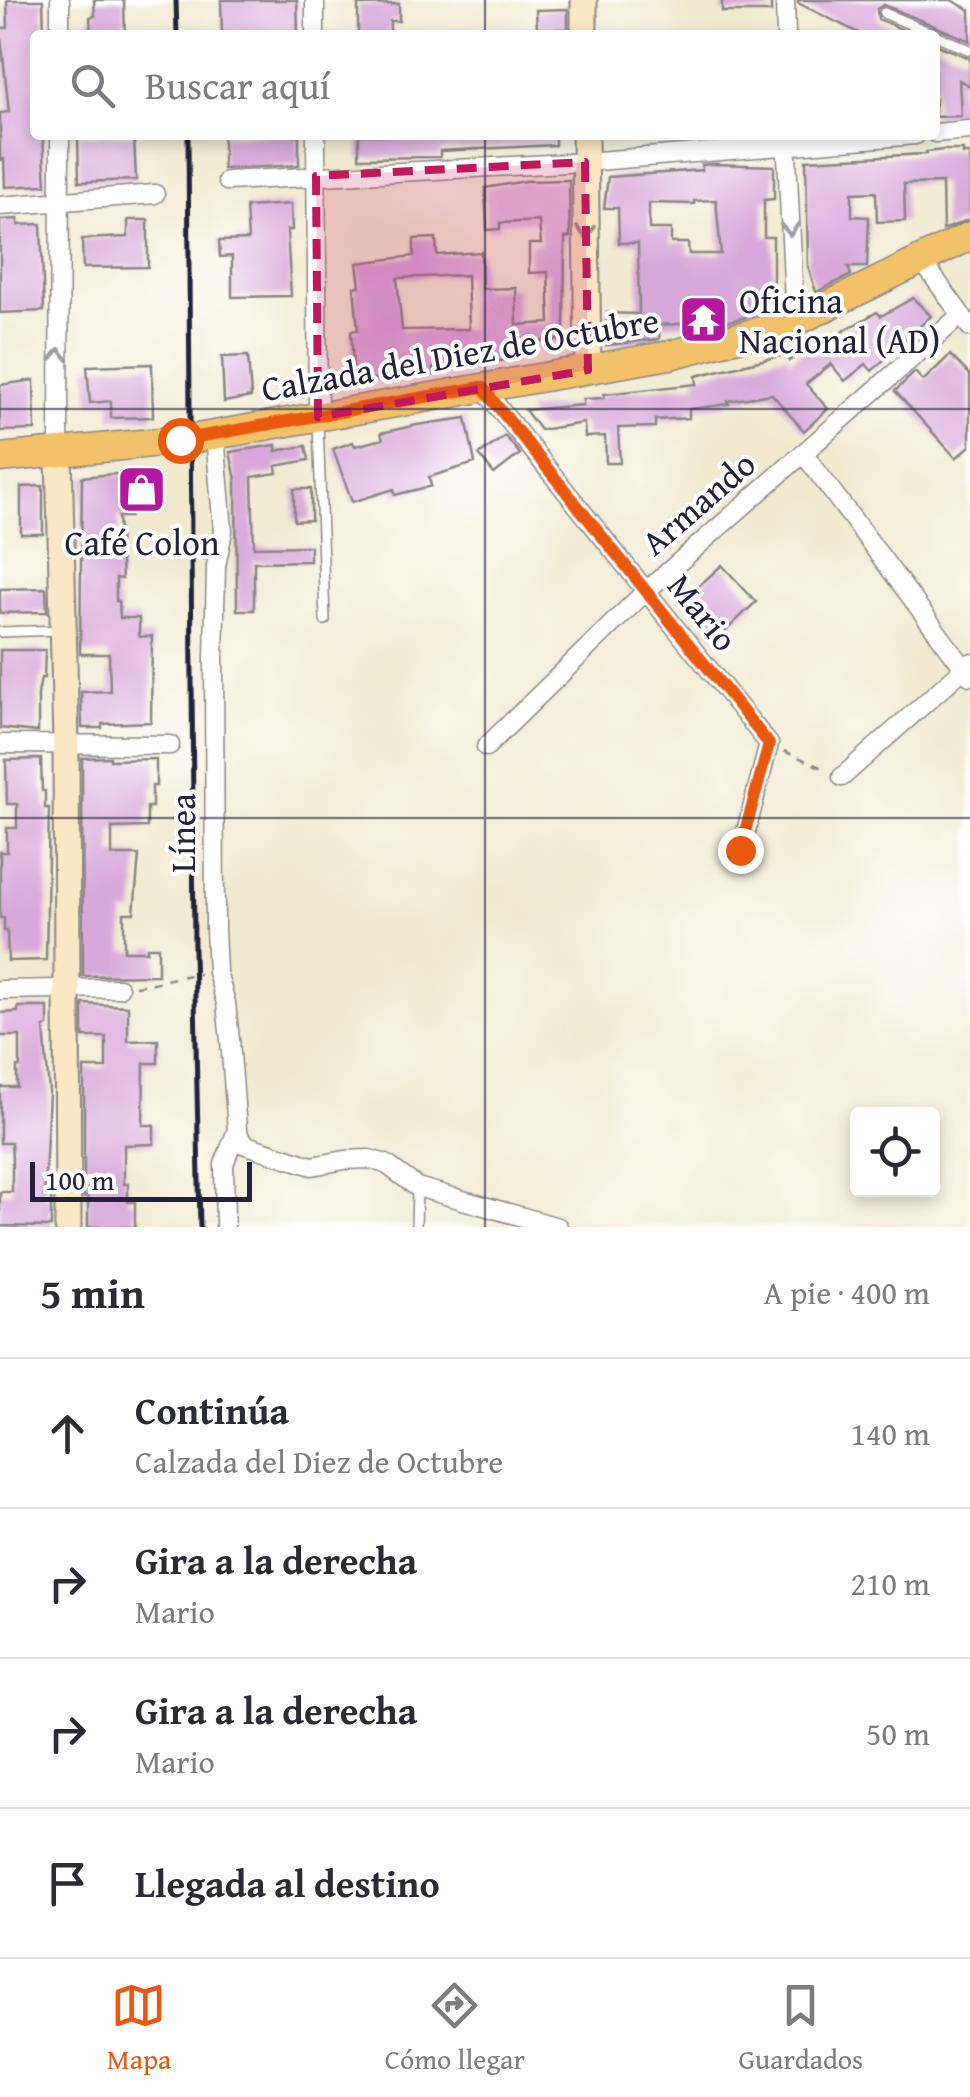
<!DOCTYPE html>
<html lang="es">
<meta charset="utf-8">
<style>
body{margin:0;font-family:"Gentium Book Plus",serif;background:#f7f7f7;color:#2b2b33}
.controls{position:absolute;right:30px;bottom:30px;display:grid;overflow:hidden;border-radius:10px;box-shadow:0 5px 15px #0003}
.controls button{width:90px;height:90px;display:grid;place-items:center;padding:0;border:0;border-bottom:2px solid #e1e1e2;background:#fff;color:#2b2b33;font:50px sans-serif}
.scale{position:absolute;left:30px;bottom:25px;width:222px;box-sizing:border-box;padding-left:10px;border:5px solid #22223b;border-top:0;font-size:28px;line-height:35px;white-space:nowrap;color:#22223b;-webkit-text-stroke:8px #fff;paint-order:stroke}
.stop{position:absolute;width:30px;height:30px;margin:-22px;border:8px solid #ea580c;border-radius:50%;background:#fff}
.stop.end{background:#ea580c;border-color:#fff;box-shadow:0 2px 10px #0008}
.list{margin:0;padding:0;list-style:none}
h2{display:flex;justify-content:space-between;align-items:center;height:130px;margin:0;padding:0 40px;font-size:42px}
h2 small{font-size:32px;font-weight:400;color:#7c7c81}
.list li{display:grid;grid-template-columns:65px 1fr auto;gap:30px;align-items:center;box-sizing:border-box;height:150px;padding:0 40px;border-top:2px solid #e1e1e2}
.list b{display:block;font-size:38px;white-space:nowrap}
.list p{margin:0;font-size:32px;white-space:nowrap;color:#7c7c81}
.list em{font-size:32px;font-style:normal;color:#7c7c81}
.icon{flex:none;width:55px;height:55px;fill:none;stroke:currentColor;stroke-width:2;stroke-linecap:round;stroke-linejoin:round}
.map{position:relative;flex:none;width:970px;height:1227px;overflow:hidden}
.search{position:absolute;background:#fff;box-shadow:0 5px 15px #0003;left:30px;right:30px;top:30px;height:110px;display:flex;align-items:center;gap:25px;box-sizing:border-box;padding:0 35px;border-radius:10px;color:#7c7c81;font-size:38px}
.sheet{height:730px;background:#fff}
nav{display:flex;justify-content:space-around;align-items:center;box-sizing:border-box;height:140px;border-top:2px solid #e1e1e2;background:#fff;font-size:28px;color:#7c7c81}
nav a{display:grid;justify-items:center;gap:5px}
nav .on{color:#ea580c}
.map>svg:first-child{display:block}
.building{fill:#d7a8d9;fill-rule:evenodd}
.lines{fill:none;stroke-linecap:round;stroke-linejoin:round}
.lane-casing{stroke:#8a8686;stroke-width:12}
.street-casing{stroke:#8a8686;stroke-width:21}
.secondary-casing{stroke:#8a8686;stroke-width:29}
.primary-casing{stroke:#8a8686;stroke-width:31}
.path{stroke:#8a8686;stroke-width:2.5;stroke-dasharray:8 8;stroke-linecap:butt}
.lane{stroke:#fff;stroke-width:9}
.street{stroke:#fff;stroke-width:18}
.secondary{stroke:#fae7c3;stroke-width:25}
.primary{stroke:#f2c26a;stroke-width:28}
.rail{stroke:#22223b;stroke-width:5}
.oneway{stroke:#9c9ca7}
.oneway2{stroke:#998e86}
.route{stroke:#ea580c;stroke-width:12}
.marked{fill:#c2185b;fill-opacity:0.2;stroke:#c2185b;stroke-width:8;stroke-dasharray:20 12;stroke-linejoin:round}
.grid{fill:none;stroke:#22223b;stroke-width:2.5;stroke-opacity:0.55}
.labels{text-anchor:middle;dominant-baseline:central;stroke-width:8;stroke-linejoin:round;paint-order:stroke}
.poi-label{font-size:35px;fill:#22223b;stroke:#fff;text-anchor:start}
.street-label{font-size:35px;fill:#22223b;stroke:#fff}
</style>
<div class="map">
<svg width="970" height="1227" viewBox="0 0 970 1227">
<rect width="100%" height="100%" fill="#fff"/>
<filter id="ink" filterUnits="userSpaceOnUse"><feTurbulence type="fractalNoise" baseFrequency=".01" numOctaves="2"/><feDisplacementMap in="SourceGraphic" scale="20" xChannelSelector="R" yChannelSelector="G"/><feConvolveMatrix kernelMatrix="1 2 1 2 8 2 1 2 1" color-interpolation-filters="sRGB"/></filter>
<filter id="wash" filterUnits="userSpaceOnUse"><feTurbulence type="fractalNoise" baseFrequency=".0048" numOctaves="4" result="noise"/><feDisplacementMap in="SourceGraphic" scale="40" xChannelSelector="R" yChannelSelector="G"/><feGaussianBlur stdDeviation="2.25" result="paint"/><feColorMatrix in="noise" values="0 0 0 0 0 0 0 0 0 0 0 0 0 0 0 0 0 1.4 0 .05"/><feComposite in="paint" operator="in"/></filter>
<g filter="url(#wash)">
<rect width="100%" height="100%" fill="#f1ead1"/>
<g id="blocks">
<path class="building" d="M7,0h36l1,35h-9v102h8l3,48 -41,2 -1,-28 -4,1v-47l9,-1 -9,-84h8z
M94,0h30l1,35h-34l-1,-18 5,-1z
M221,0h76l1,35h-76z
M722,0h49v12h-49z
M798,0h153l19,10v31l-86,-36 -7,4 1,10 37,16h-52l-65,-32z
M399,4v17h-9v14h-32v-30z
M568,9v20h-31l-1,-19z
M935,44l35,14v28l-11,-6 2,36 -26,1z
M78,135h56l2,45 -57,2z
M223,135h76v30l-76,4z
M359,135h196v10l-115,6v6l-81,1z
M943,150h20v4h7v65l-27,11 -1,-47 -38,1 1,37 -28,1 -1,-30 -24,1v23l17,1 -2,50h-19l3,8 -35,17 -8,-26 -2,-106 120,-6v-2z
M714,164l60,2v33l-10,1v37h9v72h-27v8l-16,4 -70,4 -1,14 -53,6 1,-32 32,1 -1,-71h-19l-1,-35h-14l4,-31 94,-7v-5zM716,200l5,54h-32l-1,-11h-17v-14h-22v-26l45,1v-3z
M569,180l1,57 -5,1 -1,102 -46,2v17l-85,9v7l-79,5 -3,-49 7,-1 -4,-43 6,-1 -3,-23 57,-7v-17l22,-1 1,17 44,-3 1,37 34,-1 1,37 33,-2 -2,-51 -19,1v-29h12l-2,-23 -39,2v6l-13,1 -2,-42 40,-7zM467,275l2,54 -67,1 -5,-52z
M291,204l1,26h-5l4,66 -59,1v-41l-12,1 -1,-16 29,-1 -2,-33z
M18,219v6l23,-1 3,87 -44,2v-93z
M128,220h20v47l-65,1 -1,-29 46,-2z
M913,298l18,18 -59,55 -6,-7 -21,17 -14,-17 -25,20 22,25 -24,22 -32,-37 -44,7 1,3 -40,5v9l-34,2v7l-37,1 2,35h-14l-1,-27 -20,1 -1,-14 -44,7 -15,-20 58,-5v-6l21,-1v-4l93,-10 -1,-8 92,-22 1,7 20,-16 6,7 18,-15 44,-25 4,4z
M950,355l20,20v71l-14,12 -61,-67 20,-19 8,9z
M248,356l3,41 -27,5 -2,-45z
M152,364l1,53 -42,1v-17l-21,2 -3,-37z
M34,380l1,50 -35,1v-46z
M466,418l9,45 -46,14 2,9 -36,9 -1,-6 -42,13 -19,-53 20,-7 2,4 28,-7 -2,-6 36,-8z
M505,436l15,18 -26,20 -15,-19z
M276,445v6l30,-5 3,14 -33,6 1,7 -25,4 2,70 56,-1v15l-56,1v48h-17l-1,-130 -6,-28z
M114,474l32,4v32h-16v7h-12l4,62 -6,-1v23h3l1,17h19v19l13,-1 -1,86 -49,2v4h-20l-1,-36 29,-1 -1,-37h-29l2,-177z
M43,486v48h-22v-47z
M294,489h17v31l-17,1z
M722,565l34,37 -38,36 -35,-38z
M46,588l1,24 -47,1v-24z
M0,650h45l-1,28h-3l-3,16v38l-38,-4z
M110,757v3l46,-1v27h-4v21h-5v20l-35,1v27h27l-5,58h-10v38h23v-4h11v28l-75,1 -1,-218z
M41,759l1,32h3v17h4l-3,152 -38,1 -1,-30h-3v-13h-4v-66h7v-24h10v-24h-10l-1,-44z
M83,1004l45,2v35l30,-1v23h-14l-1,62h11v19l-30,1v39h4v18h7v25h-47v-30h-4v-129h22v-31h-23z
M18,1007h30v19l-4,1 5,65 -5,105h7v30l-51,-1v-34h12v-32l-1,-17h-11v-56h17v-20h3v-31h-20v-23l18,-1z"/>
</g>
</g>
<g filter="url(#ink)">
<use href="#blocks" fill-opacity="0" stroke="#8a8686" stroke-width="2.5"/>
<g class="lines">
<defs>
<path id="lane" d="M884,13l86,37
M318,423l7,197
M0,632l62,-2
M416,1227l1,-40"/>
<path id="street" d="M315,0v35
M785,0l1,35
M60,35v-35
M935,133l35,-3
M316,135l2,282
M786,135l9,187
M227,181l358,-19 331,-27
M0,206l155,-12
M922,261l48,66
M482,387l287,357 -28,106
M215,435l8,96 -7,35 -2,93 1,270 2,43 9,31 4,37 7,90 -13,34 1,63
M59,453l1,-318
M804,454l166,222
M0,744l170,1
M486,747l159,-155 316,-277
M842,777l128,-114
M0,990l119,-2
M237,1130l6,14 69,22 33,-6 24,-1 17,5 31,23 141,40"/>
<path id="secondary" d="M584,0v35
M585,135l3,235
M59,453l7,291 2,483"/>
<path id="primary" d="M0,458l191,-19 479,-84 125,-33 175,-86"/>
</defs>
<use href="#lane" class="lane-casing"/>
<use href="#street" class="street-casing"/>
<use href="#secondary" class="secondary-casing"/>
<use href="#primary" class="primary-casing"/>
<path class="path" d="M784,751l43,19
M135,986c23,-3 42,-10 65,-12"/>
<use href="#lane" class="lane"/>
<use href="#street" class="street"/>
<use href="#secondary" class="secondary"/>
<use href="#primary" class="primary"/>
<path class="rail" d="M176,0l1,35
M188,135l6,816 6,276"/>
</g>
<defs><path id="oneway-chevron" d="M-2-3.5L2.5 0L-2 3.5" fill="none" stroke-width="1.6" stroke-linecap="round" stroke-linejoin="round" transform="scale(2.5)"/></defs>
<g class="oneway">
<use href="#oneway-chevron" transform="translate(790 229) rotate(87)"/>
<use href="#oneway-chevron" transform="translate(59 355) rotate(-90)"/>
</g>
<use class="oneway2" href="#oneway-chevron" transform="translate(586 232) rotate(89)"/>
</g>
<g class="lines" filter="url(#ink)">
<path class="route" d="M180,440l302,-53 287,357 -29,106"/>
</g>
<path class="marked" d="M585,162l3,208 -270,47 -2,-241z"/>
<path class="grid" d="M485,0v35M485,135v1092M0,409h970M0,818h970"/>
<defs>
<symbol id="temple-square" viewBox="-11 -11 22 22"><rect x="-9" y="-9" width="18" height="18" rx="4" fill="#b5179e" stroke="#fff"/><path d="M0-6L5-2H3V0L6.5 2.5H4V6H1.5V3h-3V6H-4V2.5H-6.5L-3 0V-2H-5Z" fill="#fff"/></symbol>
<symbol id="shop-square" viewBox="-11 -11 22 22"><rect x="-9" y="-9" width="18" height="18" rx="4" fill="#b5179e" stroke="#fff"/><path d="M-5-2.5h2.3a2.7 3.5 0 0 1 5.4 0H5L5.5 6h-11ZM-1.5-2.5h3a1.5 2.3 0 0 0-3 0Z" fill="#fff"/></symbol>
</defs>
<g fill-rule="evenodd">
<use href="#temple-square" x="676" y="292" width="55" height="55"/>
<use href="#shop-square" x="114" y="462" width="55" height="55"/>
</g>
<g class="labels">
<g class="poi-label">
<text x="739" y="300">Oficina<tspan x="739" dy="40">Nacional (AD)</tspan></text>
<text x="142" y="542" text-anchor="middle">Café Colon</text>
</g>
<g class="street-label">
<text transform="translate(460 354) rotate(-10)">Calzada del Diez de Octubre</text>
<text transform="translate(698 503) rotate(-41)">Armando</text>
<text transform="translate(703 612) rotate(51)">Mario</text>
<text transform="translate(182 833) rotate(-90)">Línea</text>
</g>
</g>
</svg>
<div class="controls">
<button><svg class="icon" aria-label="locate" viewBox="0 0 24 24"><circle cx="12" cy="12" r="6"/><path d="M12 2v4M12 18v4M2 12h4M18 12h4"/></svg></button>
</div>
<div class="scale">100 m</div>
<div class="stop" style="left:180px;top:440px"></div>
<div class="stop end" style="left:740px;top:850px"></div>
<div class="search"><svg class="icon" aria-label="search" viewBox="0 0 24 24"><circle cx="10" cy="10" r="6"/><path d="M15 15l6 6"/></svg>Buscar aquí</div>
</div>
<section class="sheet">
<h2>5 min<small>A pie · 400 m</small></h2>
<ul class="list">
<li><svg class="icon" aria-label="ahead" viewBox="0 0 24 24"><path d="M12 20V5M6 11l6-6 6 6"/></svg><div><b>Continúa</b><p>Calzada del Diez de Octubre</p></div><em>140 m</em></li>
<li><svg class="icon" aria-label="right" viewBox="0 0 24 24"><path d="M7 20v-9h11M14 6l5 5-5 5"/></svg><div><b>Gira a la derecha</b><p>Mario</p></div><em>210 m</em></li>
<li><svg class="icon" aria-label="right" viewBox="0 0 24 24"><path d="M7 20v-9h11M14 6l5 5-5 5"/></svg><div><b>Gira a la derecha</b><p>Mario</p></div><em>50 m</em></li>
<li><svg class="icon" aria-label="arrive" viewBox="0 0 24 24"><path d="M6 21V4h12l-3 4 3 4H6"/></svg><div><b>Llegada al destino</b></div></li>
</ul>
</section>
<nav>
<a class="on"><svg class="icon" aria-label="map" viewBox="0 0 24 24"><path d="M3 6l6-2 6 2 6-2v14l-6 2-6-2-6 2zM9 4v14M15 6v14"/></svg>Mapa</a>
<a><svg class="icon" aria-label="directions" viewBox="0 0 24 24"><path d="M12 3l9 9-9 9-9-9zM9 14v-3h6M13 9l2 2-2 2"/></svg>Cómo llegar</a>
<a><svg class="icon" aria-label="saved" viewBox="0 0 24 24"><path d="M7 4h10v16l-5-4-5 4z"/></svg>Guardados</a>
</nav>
